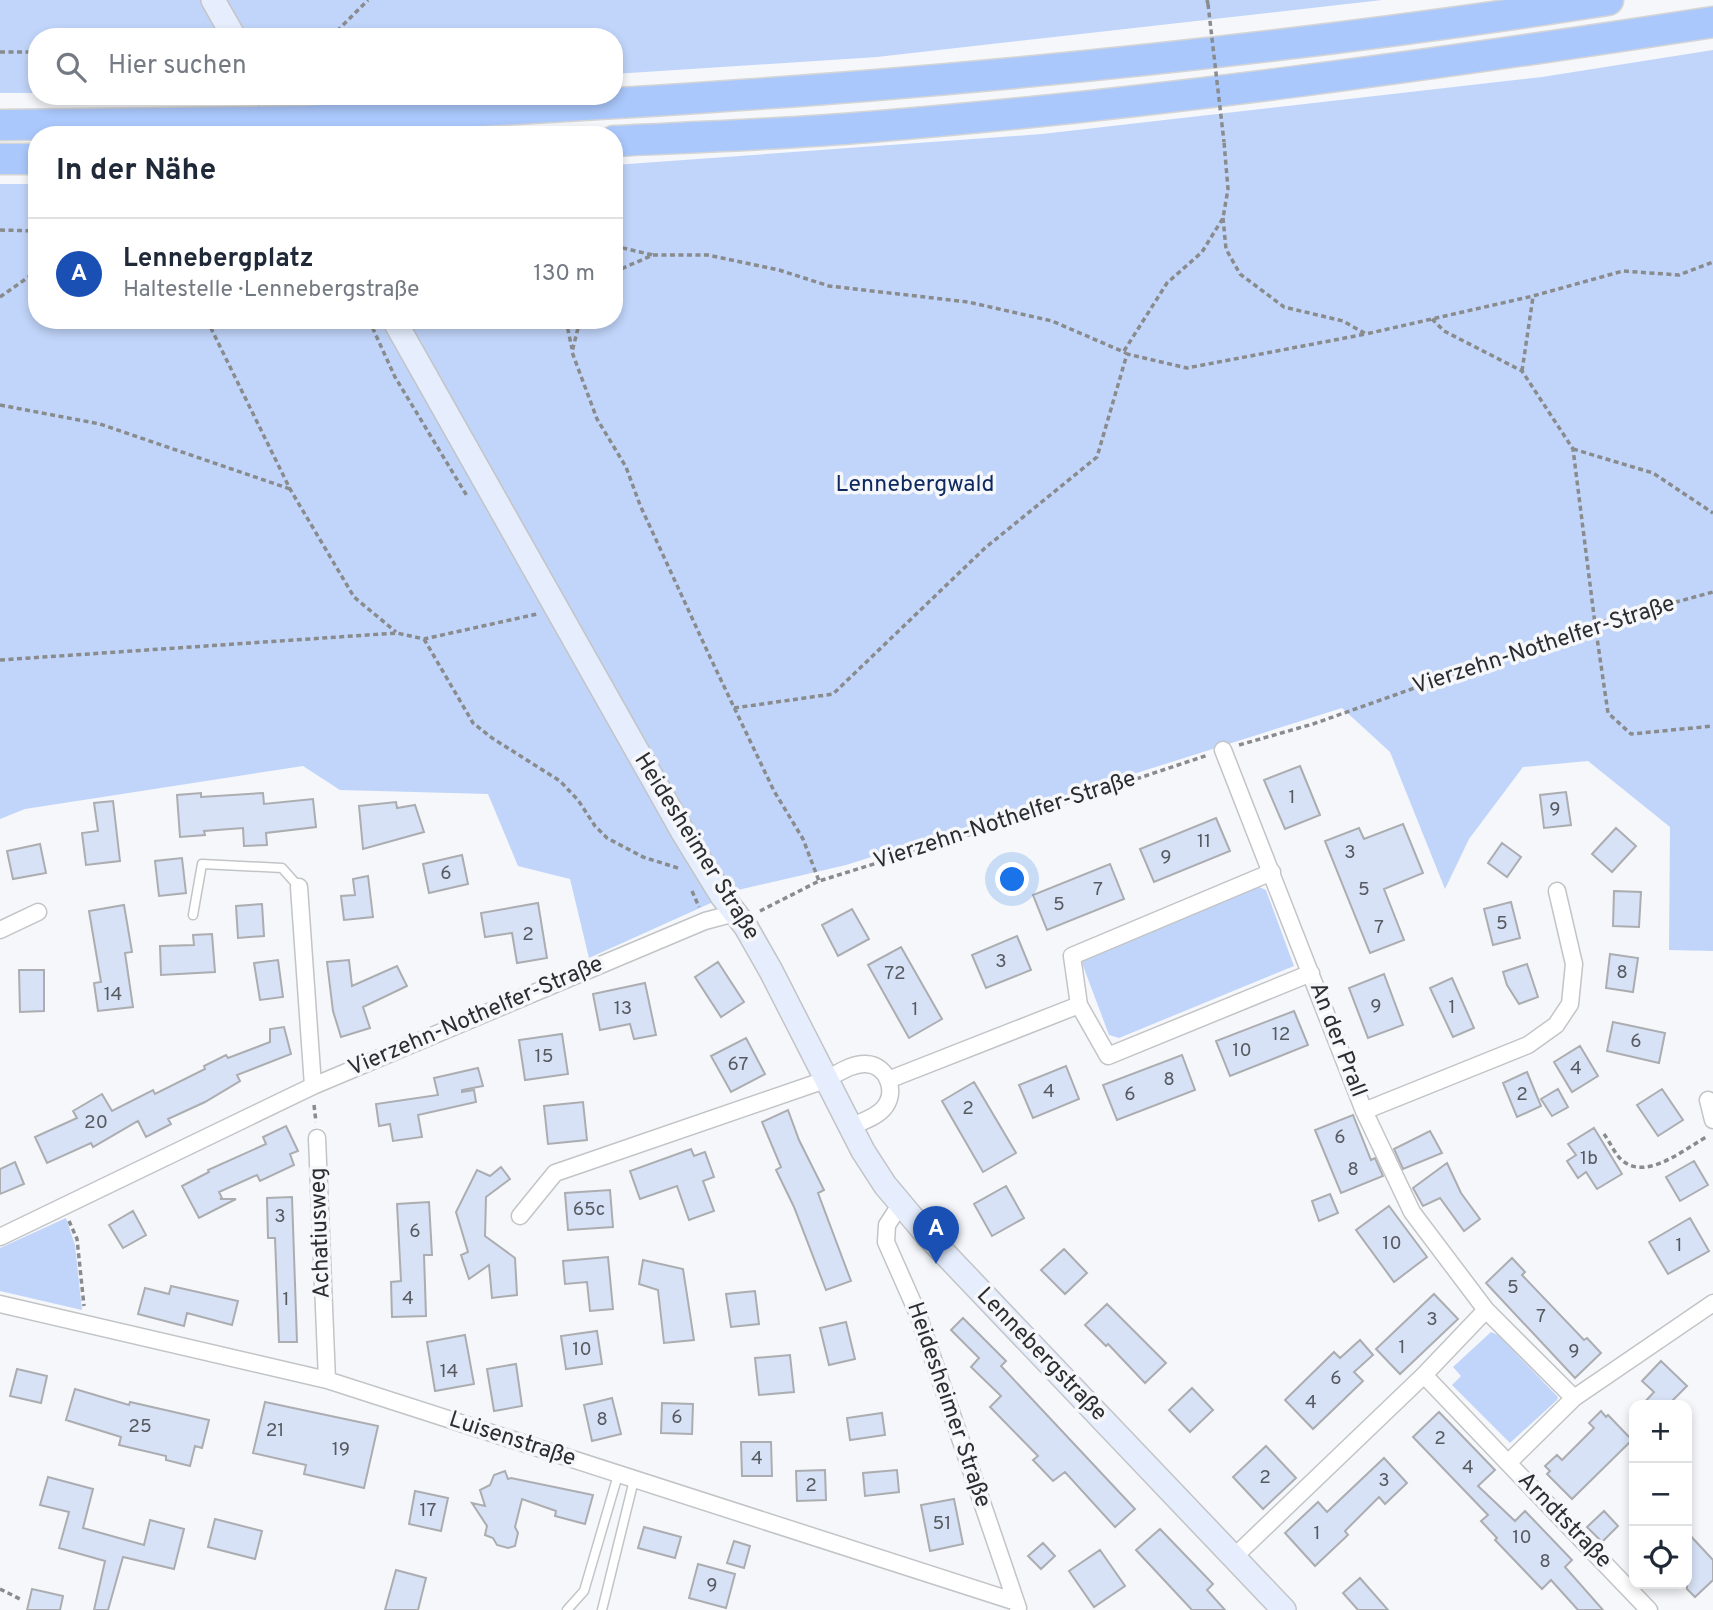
<!DOCTYPE html>
<html lang="de">
<meta charset="utf-8">
<style>
body{margin:0;font-family:Overpass,sans-serif;background:#f2f2f3;color:#1f2937}
.controls{position:absolute;right:21px;bottom:21px;display:grid;overflow:hidden;border-radius:14px;box-shadow:0 4px 10px #0003}
.controls button{width:63px;height:63px;display:grid;place-items:center;padding:0;border:0;border-bottom:2px solid #e0e1e3;background:#fff;color:#1f2937;font:35px sans-serif}
.you{position:absolute;left:1013px;top:880px;width:24px;height:24px;margin:-18px;border:5px solid #fff;border-radius:50%;background:#1a73e8;box-shadow:0 0 0 10px #1a73e833}
.badge{display:grid;place-items:center;width:46px;height:46px;border-radius:50%;background:#a05b2d;color:#fff;font-size:23px;font-weight:700}
.pin{position:absolute;translate:-50% -58px;filter:drop-shadow(0 2px 4px #0008)}
.pin::after{content:'';position:absolute;top:37px;width:24px;height:21px;background:inherit;clip-path:polygon(0 0,100% 0,50% 100%)}
.list{margin:0;padding:0;list-style:none}
h2{display:flex;justify-content:space-between;align-items:center;height:91px;margin:0;padding:0 28px;font-size:30px}
h2 small{font-size:23px;font-weight:400;color:#747a83}
.list li{display:grid;grid-template-columns:46px 1fr auto;gap:21px;align-items:center;box-sizing:border-box;height:112px;padding:0 28px;border-top:2px solid #e0e1e3}
.list b{display:block;font-size:26px;white-space:nowrap}
.list p{margin:0;font-size:23px;white-space:nowrap;color:#747a83}
.list em{font-size:23px;font-style:normal;color:#747a83}
.icon{flex:none;width:38px;height:38px;fill:none;stroke:currentColor;stroke-width:2;stroke-linecap:round;stroke-linejoin:round}
.map{position:relative;flex:none;width:1713px;height:1610px;overflow:hidden}
.search{position:absolute;background:#fff;box-shadow:0 4px 10px #0003;left:28px;top:28px;width:595px;height:77px;display:flex;align-items:center;gap:18px;box-sizing:border-box;padding:0 24px;border-radius:28px;color:#747a83;font-size:26px}
.panel{position:absolute;background:#fff;box-shadow:0 4px 10px #0003;left:28px;top:126px;width:595px;height:203px;border-radius:28px}
.map>svg:first-child{display:block}
.green{fill:#c1d5fa}
.building{fill:#d7e2f6;stroke:#acadb0;stroke-width:2}
.lines{fill:none;stroke-linecap:round;stroke-linejoin:round}
.service-casing{stroke:#c2c4c6;stroke-width:11}
.minor-casing{stroke:#c2c4c6;stroke-width:19}
.secondary-casing{stroke:#c2c4c6;stroke-width:26}
.motorway-casing{stroke:#d5d5d5;stroke-width:33}
.path{stroke:#898b8d;stroke-width:3.5;stroke-dasharray:5 3.5;stroke-linecap:butt}
.service{stroke:#fff;stroke-width:8}
.minor{stroke:#fff;stroke-width:16}
.secondary{stroke:#e6eefe;stroke-width:23}
.motorway{stroke:#abc8fc;stroke-width:30}
.motorway-bridge-casing{stroke:#d5d5d5;stroke-width:33;stroke-linecap:butt}
.path-bridge{stroke:#898b8d;stroke-width:3.5;stroke-dasharray:5 3.5;stroke-linecap:butt}
.motorway-bridge{stroke:#abc8fc;stroke-width:30}
.labels{text-anchor:middle;dominant-baseline:central;stroke-width:7;stroke-linejoin:round;paint-order:stroke}
.number-label{font-size:19px;fill:#575a60}
.park-label{font-size:23px;fill:#0e2960;stroke:#f5f7fa}
.street-label{font-size:23px;fill:#2c2d2e;stroke:#f5f7fa}
</style>
<div class="map">
<svg width="1713" height="1610" viewBox="0 0 1713 1610">
<rect width="100%" height="100%" fill="#f5f7fa"/>
<path class="green" d="M0,0h1382l-505,57 -263,17v-37h-577v56h-37z
M1713,50v901l-44,-1 1,-123 -82,-66 -65,6 -54,72 -24,50 -55,-137 -48,-44 -496,157 -104,24 -153,69 -19,-79 -52,-13 -30,-72 -148,-4 -37,-24 -278,43 -25,10v-635h37v136h577v-155l428,-31 500,-57z
M1259,887l7,3 28,76 -175,72 -10,-3 -27,-72 7,-9z
M66,1218l9,27 7,65 -82,-19v-43z
M1491,1332l7,3 60,62 -1,3 -47,43 -58,-58 9,-9 -8,-9z"/>
<path class="building" d="M1300,766l20,49 -35,14 -21,-49z
M1566,792l5,33 -27,3 -4,-33z
M201,793v4l62,-4 1,11 49,-5 3,28 -50,6 1,12 -23,1 -1,-18 -39,3 1,4 -25,2 -3,-42z
M113,801l7,60 -34,4 -4,-32 16,-2 -4,-28z
M396,802l1,6 18,-3 9,27 -61,17 -4,-43z
M1216,818l14,33 -76,31 -14,-33z
M1403,824l20,49 -39,16 20,51 -34,13 -45,-112 34,-13 5,11z
M1616,828l20,18 -24,26 -20,-18z
M1502,843l19,14 -14,20 -19,-14z
M40,844l6,29 -33,6 -6,-28z
M462,855l6,29 -39,9 -6,-29z
M182,858l4,35 -27,3 -4,-35z
M1110,864l14,35 -77,31 -14,-35z
M368,876l5,41 -29,3 -3,-24 14,-1 -2,-16z
M1614,891l27,1 -2,35 -26,-1z
M1511,902l9,36 -27,7 -9,-36z
M538,903l9,55 -30,5 -5,-30 -27,4 -4,-24z
M262,904l2,32 -26,2 -2,-32z
M124,905l8,47 -7,1 8,54 -35,4 -4,-28 7,-1 -12,-71z
M852,909l17,30 -31,17 -16,-31z
M212,934l3,38 -54,3 -1,-29 34,-1 -1,-10z
M1017,936l14,34 -45,18 -14,-33z
M901,947l41,72 -33,19 -41,-73z
M1610,954l28,4 -5,34 -27,-4z
M278,960l5,37 -23,3 -6,-37z
M349,960l3,26 45,-20 10,20 -44,21 7,21 -29,9 -8,-26 -6,-49z
M718,962l26,40 -23,15 -26,-40z
M1527,964l11,33 -19,7 -12,-19 -4,-13z
M19,970h25v41l-24,1z
M1384,974l19,51 -35,13 -19,-50z
M1452,978l22,50 -21,9 -23,-49z
M645,983l11,52 -22,4 -4,-15 -30,6 -7,-36z
M1294,1011l14,34 -78,31 -14,-35z
M1613,1022l52,11 -6,30 -52,-12z
M284,1027l7,27 -54,21 3,6 -35,21 -37,17 3,5 -25,13 -8,-16 -45,26 -2,-4 -44,20 -12,-26 42,-19 -4,-7 29,-17 10,17 41,-21 2,4 50,-25 -1,-3 22,-11 2,3 42,-16v-13z
M562,1034l6,40 -43,6 -6,-40z
M746,1038l19,36 -34,18 -20,-36z
M1580,1046l18,30 -26,16 -18,-30z
M1182,1055l13,35 -78,30 -14,-35z
M1066,1066l13,33 -46,19 -14,-33z
M478,1068l5,18 -21,4v2l12,-2 2,12 -58,13 4,22 -29,4 -3,-17 -11,2 -3,-22 62,-9 -4,-17z
M1527,1072l14,34 -24,11 -14,-34z
M974,1082l42,71 -33,19 -41,-71z
M1558,1089l10,18 -16,9 -11,-17z
M1662,1089l21,31 -25,16 -21,-31z
M583,1102l4,38 -39,4 -4,-38z
M788,1110l11,30 25,50 -6,3 33,88 -25,9 -32,-83 -18,-37 5,-3 -19,-45z
M1353,1115l18,45 4,-2 8,18 -42,17 -26,-63z
M286,1126l12,25 -8,3 4,11 -34,16 -3,-6 -38,17 3,6 -2,1h16l-37,19 -17,-32 27,-14 -1,-2 58,-26 -3,-7z
M1594,1128l28,46 -25,15 -11,-17 -8,6 -11,-17 9,-6 -8,-11z
M1430,1131l12,22 -39,16 -9,-20z
M691,1149l3,7 11,-4 9,25 -11,4 11,30 -25,9 -12,-34 -37,13 -10,-28z
M1694,1161l14,24 -28,16 -14,-24z
M15,1162l9,22 -24,10v-25z
M1447,1163l14,30 19,26 -16,12 -24,-33 -17,8 -10,-18z
M501,1167l9,12 -24,18 -1,39 30,22 2,37 -25,3 -3,-33 -20,14 -8,-24 7,-3 -12,-40 21,-42 13,6z
M1006,1186l18,32 -32,18 -18,-32z
M610,1190l3,37 -45,3 -3,-37z
M1330,1194l8,19 -19,8 -7,-20z
M292,1197l5,145h-18l-4,-104h-7l-1,-40z
M429,1202l3,53h-8l2,61 -34,1 -1,-35 10,-1 -4,-77z
M1389,1206l38,51 -33,25 -38,-52z
M133,1211l13,24 -23,13 -14,-23z
M1690,1218l19,33 -41,23 -19,-32z
M1064,1249l23,24 -22,21 -24,-24z
M608,1257l5,52 -23,2 -3,-29 -22,2 -2,-23z
M1512,1258l13,14 -3,3 62,65 3,-2 14,15 -26,25 -89,-95z
M643,1260l40,9 11,71 -30,3 -6,-53 -19,-6z
M171,1286l67,15 -6,24 -45,-12 -3,13 -46,-12 7,-26 24,6z
M755,1291l4,33 -28,3 -5,-33z
M1434,1294l24,25 -58,55 -24,-25z
M1107,1304l59,59 -21,20 -37,-39 -2,2 -21,-21z
M963,1318l43,43 -5,5 134,143 -20,18 -50,-55 -12,9 -20,-21 5,-4 -48,-49 11,-11 -30,-29 8,-9 -28,-28z
M846,1322l9,37 -26,6 -9,-37z
M597,1331l5,33 -36,5 -5,-33z
M465,1335l9,49 -39,7 -8,-49z
M1360,1340l13,15 -19,17 9,9 -50,48 -28,-29 49,-48 6,6z
M790,1355l4,37 -35,3 -4,-37z
M1661,1361l26,25 -19,19h-26l12,-13 -12,-11z
M516,1364l6,42 -28,5 -7,-42z
M17,1369l30,7 -6,27 -31,-7z
M1192,1388l21,22 -23,22 -21,-22z
M75,1389l54,16 1,-3 79,18 -7,28 -7,-2 -5,20 -24,-6v-4l-47,-11 2,-8 -55,-17z
M612,1398l9,36 -29,7 -8,-36z
M265,1402l113,24 -14,62 -60,-14 2,-9 -53,-12z
M662,1403l31,1 -1,30 -31,-1z
M1601,1411l5,6 2,-2 24,25 -60,59 -25,-25 3,-3 -5,-5 12,-11 5,5 32,-32 -5,-5z
M1439,1412l56,58 -17,16 37,35 10,-10 47,49 -7,7 38,43h-25l-27,-30 -9,9 -47,-49 2,-2 -16,-17 7,-6 -75,-78z
M882,1413l3,22 -35,5 -3,-22z
M741,1442h30l1,34h-30z
M1266,1446l30,32 -33,31 -30,-32z
M1384,1458l23,25 -22,21 -6,-7 -34,34 3,4 -33,31 -30,-33 33,-31 9,10z
M825,1470l1,30 -29,1 -1,-30z
M897,1470l2,22 -34,4 -2,-23z
M505,1471l3,8 3,-1 82,17 -8,29 -30,-8 1,-5 -34,-12 -7,28 3,6 -3,13 -7,2 -11,-3 -4,-7 -8,-3 2,-9 -15,-23 13,3 -5,-16 10,-5 4,-10z
M48,1477l45,12 -10,39 61,17 6,-25 34,9 -10,40 -51,-12 -15,53h-14l11,-49 -46,-13 10,-36 -29,-7z
M415,1491l33,7 -7,33 -32,-7z
M954,1499l9,45 -33,7 -9,-46z
M1604,1511l14,15 -16,16 -15,-15z
M215,1519l47,12 -7,28 -47,-12z
M644,1527l37,10 -6,21 -37,-10z
M1160,1529l53,55 -6,6 18,20h-33l-56,-60z
M1687,1532l26,28v20l-18,17 -8,-8z
M734,1541l16,5 -6,22 -17,-5z
M1043,1543l12,13 -14,13 -13,-13z
M1100,1550l25,36 -31,21 -25,-36z
M698,1564l37,10 -9,34 -37,-10z
M396,1570l30,8 -8,32h-33z
M1360,1578l28,32h-30l-15,-17z
M32,1589l31,7 -3,14h-33z"/>
<g class="lines">
<defs>
<path id="service" d="M193,915l9,-51 80,4 17,19
M567,1610l17,-19 34,-116
M602,1610l32,-130"/>
<path id="minor" d="M1223,750l141,361 48,101 74,98 88,88 -66,65 -84,-88 62,-65
M1272,872l-200,84 7,49 29,51 203,-83
M299,887l14,199
M0,930l38,-18
M888,1080l191,-75
M1708,1100l5,20
M1364,1111l164,-66 28,-20 14,-21 4,-40 -17,-73
M317,1138l10,242
M900,1205l-13,20 -1,17 31,70 101,296
M520,1216l35,-43 270,-93c12,-6 27,-17 41,-16 22,1 32,29 17,45 -8,9 -23,13 -33,18
M0,1237l313,-151 392,-165 30,-8
M0,1304l327,76 689,222
M1574,1398l139,-95
M1508,1463l141,147
M1233,1558l191,-183"/>
<path id="secondary" d="M213,0l21,37
M268,96l20,37
M394,320l290,514 38,62 24,31 25,44 92,180 22,34 42,50 357,375"/>
<path id="motorway" d="M306,121c186,-11 372,-20 558,-35 249,-20 498,-48 744,-86
M0,125l252,-3
M614,141c85,-4 171,-7 255,-14 283,-23 564,-62 844,-105
M0,159h37"/>
</defs>
<use href="#service" class="service-casing"/>
<use href="#minor" class="minor-casing"/>
<use href="#secondary" class="secondary-casing"/>
<use href="#motorway" class="motorway-casing"/>
<path class="path" d="M1207,0l1,4
M331,37l37,-37
M0,52h37
M1223,218l3,31 14,25 44,33 59,14 23,13 167,-38 90,-25 56,4 34,-13
M0,230l37,1
M614,246l39,9
M614,272l39,-17h55l71,15 50,16 139,16 84,19 74,32
M0,297l37,-26
M1432,319l12,12 78,40 51,78 22,175 13,89 23,21 82,-8
M207,320l83,169 64,108 42,35
M369,320l26,57 72,119
M566,320l6,29
M580,320l-8,32 25,67 29,48 14,38 70,152 64,134 29,48 16,42
M1124,351l43,-68 35,-31 21,-34 5,-29 -4,-47
M1522,371l11,-74
M0,405l100,19 190,65
M1573,449l80,24 60,40
M424,639l49,84 19,15 68,43 18,19 17,26 12,12 36,19 38,12
M0,660l397,-27 27,6 113,-25
M734,708l99,-14 152,-146 112,-91 30,-103 60,14 179,-34
M1239,745l74,-21 282,-100 118,-32
M692,891l7,16
M760,911l59,-30 152,-47 237,-79
M314,1105l2,17
M1604,1134c6,8 11,21 19,27 24,20 63,-13 85,-25
M69,1221l8,18 7,67
M0,1589l20,10"/>
<use href="#service" class="service"/>
<use href="#minor" class="minor"/>
<use href="#secondary" class="secondary"/>
<use href="#motorway" class="motorway"/>
<defs>
<path id="motorway-bridge" d="M252,122l54,-1"/>
</defs>
<use href="#motorway-bridge" class="motorway-bridge-casing"/>
<path class="path-bridge" d="M1208,4l16,138"/>
<use href="#motorway-bridge" class="motorway-bridge"/>
</g>
<g class="labels">
<g class="number-label">
<text x="1292" y="798">1</text>
<text x="1555" y="810">9</text>
<text x="1204" y="842">11</text>
<text x="1350" y="853">3</text>
<text x="1166" y="858">9</text>
<text x="446" y="874">6</text>
<text x="1098" y="890">7</text>
<text x="1364" y="890">5</text>
<text x="1059" y="905">5</text>
<text x="1502" y="924">5</text>
<text x="1379" y="928">7</text>
<text x="528" y="935">2</text>
<text x="1001" y="962">3</text>
<text x="1622" y="973">8</text>
<text x="895" y="974">72</text>
<text x="113" y="995">14</text>
<text x="1376" y="1007">9</text>
<text x="1452" y="1008">1</text>
<text x="623" y="1009">13</text>
<text x="915" y="1010">1</text>
<text x="1281" y="1035">12</text>
<text x="1636" y="1042">6</text>
<text x="1242" y="1051">10</text>
<text x="544" y="1057">15</text>
<text x="738" y="1065">67</text>
<text x="1576" y="1069">4</text>
<text x="1169" y="1080">8</text>
<text x="1049" y="1092">4</text>
<text x="1130" y="1095">6</text>
<text x="1522" y="1095">2</text>
<text x="968" y="1109">2</text>
<text x="96" y="1123">20</text>
<text x="1340" y="1138">6</text>
<text x="1589" y="1159">1b</text>
<text x="1353" y="1170">8</text>
<text x="589" y="1210">65c</text>
<text x="280" y="1217">3</text>
<text x="415" y="1232">6</text>
<text x="1392" y="1244">10</text>
<text x="1679" y="1246">1</text>
<text x="1513" y="1288">5</text>
<text x="408" y="1299">4</text>
<text x="286" y="1300">1</text>
<text x="1541" y="1317">7</text>
<text x="1432" y="1320">3</text>
<text x="1402" y="1348">1</text>
<text x="582" y="1350">10</text>
<text x="1574" y="1352">9</text>
<text x="449" y="1372">14</text>
<text x="1336" y="1379">6</text>
<text x="1311" y="1403">4</text>
<text x="677" y="1418">6</text>
<text x="602" y="1420">8</text>
<text x="140" y="1427">25</text>
<text x="275" y="1431">21</text>
<text x="1440" y="1439">2</text>
<text x="341" y="1450">19</text>
<text x="757" y="1459">4</text>
<text x="1468" y="1468">4</text>
<text x="1265" y="1478">2</text>
<text x="1384" y="1481">3</text>
<text x="811" y="1486">2</text>
<text x="428" y="1511">17</text>
<text x="942" y="1524">51</text>
<text x="1317" y="1534">1</text>
<text x="1522" y="1538">10</text>
<text x="1545" y="1562">8</text>
<text x="712" y="1586">9</text>
</g>
<g class="park-label">
<text x="915" y="485">Lennebergwald</text>
</g>
<g class="street-label">
<text transform="translate(1544 646) rotate(-18)">Vierzehn-Nothelfer-Straße</text>
<text transform="translate(1005 821) rotate(-18)">Vierzehn-Nothelfer-Straße</text>
<text transform="translate(696 847) rotate(58)">Heidesheimer Straße</text>
<text transform="translate(476 1017) rotate(-23)">Vierzehn-Nothelfer-Straße</text>
<text transform="translate(1337 1040) rotate(69)">An der Prall</text>
<text transform="translate(321 1233) rotate(-92)">Achatiusweg</text>
<text transform="translate(1041 1355) rotate(46)">Lennebergstraße</text>
<text transform="translate(948 1405) rotate(71)">Heidesheimer Straße</text>
<text transform="translate(512 1440) rotate(18)">Luisenstraße</text>
<text transform="translate(1564 1521) rotate(46)">Arndtstraße</text>
</g>
</g>
</svg>
<div class="controls">
<button>+</button>
<button>−</button>
<button><svg class="icon" aria-label="locate" viewBox="0 0 24 24"><circle cx="12" cy="12" r="6"/><path d="M12 2v4M12 18v4M2 12h4M18 12h4"/></svg></button>
</div>
<div class="you"></div>
<div class="pin badge" style="left:936px;top:1264px;background:#1a4fb4">A</div>
<div class="search"><svg class="icon" aria-label="search" viewBox="0 0 24 24"><circle cx="10" cy="10" r="6"/><path d="M15 15l6 6"/></svg>Hier suchen</div>
<section class="panel">
<h2>In der Nähe<small></small></h2>
<ul class="list">
<li><span class="badge" style="background:#1a4fb4">A</span><div><b>Lennebergplatz</b><p>Haltestelle · Lennebergstraße</p></div><em>130 m</em></li>
</ul>
</section>
</div>
